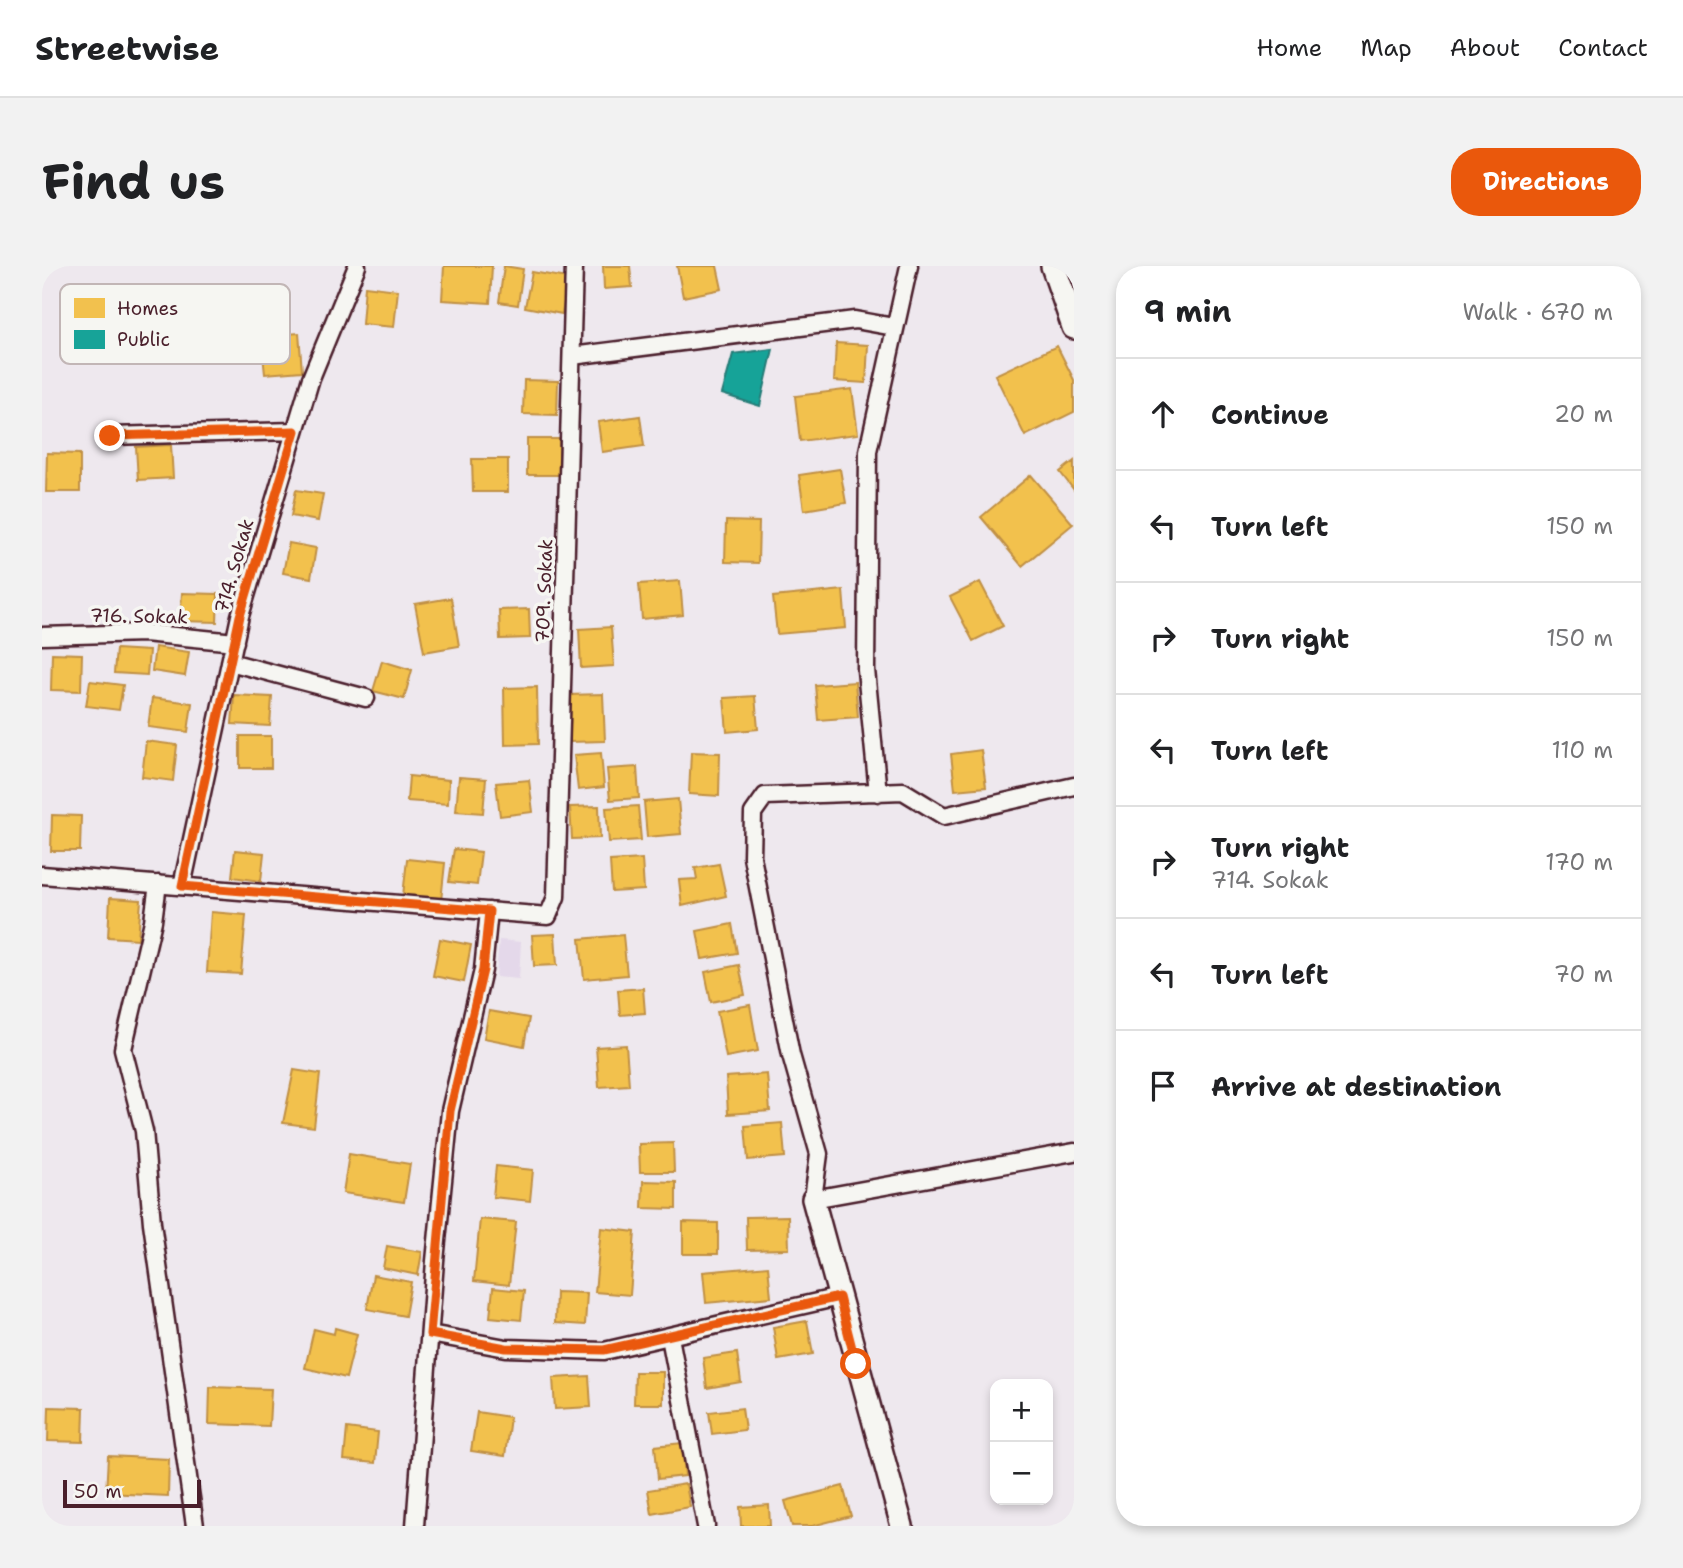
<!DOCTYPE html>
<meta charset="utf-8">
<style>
body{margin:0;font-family:"Shantell Sans",sans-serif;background:#f2f2f2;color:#202124}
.controls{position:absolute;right:21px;bottom:21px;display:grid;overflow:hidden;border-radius:14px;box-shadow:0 4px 10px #0003}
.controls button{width:63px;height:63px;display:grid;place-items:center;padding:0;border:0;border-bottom:2px solid #e0e0e0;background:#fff;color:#202124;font:35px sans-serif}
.scale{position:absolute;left:21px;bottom:18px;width:138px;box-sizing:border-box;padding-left:7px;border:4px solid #4a1f2b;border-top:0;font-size:19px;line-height:24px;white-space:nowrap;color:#4a1f2b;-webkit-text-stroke:5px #f6f6f2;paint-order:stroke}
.stop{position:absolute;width:21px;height:21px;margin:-16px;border:5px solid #ea580c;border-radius:50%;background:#fff}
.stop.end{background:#ea580c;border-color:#fff;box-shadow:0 2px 7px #0008}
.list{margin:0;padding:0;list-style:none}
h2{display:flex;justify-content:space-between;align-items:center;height:91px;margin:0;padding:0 28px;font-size:30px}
h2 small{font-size:23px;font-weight:400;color:#757577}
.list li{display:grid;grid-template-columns:46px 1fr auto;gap:21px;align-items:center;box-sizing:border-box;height:112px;padding:0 28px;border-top:2px solid #e0e0e0}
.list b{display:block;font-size:26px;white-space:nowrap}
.list p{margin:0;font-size:23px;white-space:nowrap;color:#757577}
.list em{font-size:23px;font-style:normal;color:#757577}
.icon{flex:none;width:38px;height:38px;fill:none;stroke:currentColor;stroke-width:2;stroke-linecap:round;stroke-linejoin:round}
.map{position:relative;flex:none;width:1032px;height:1260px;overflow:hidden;border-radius:28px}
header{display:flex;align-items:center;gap:42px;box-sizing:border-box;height:98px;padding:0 35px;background:#fff;border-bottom:2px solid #e0e0e0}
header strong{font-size:33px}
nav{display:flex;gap:38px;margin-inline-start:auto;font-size:24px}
.intro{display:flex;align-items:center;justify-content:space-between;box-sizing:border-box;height:168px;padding:0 42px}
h1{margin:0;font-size:49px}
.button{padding:18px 32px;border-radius:28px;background:#ea580c;color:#fff;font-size:24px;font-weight:700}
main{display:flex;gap:42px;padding:0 42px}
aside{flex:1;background:#fff;border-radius:28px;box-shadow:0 4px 10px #0003}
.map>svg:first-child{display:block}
.built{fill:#e4d8ea}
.homes{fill:#f2c14e;stroke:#c09044;stroke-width:2}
.public{fill:#17a398;stroke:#267b77;stroke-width:2}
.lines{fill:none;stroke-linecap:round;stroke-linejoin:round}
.minor-casing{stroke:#4a1f2b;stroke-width:21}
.tertiary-casing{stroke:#4a1f2b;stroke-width:26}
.secondary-casing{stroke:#4a1f2b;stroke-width:28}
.minor{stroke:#f6f6f2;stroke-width:16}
.tertiary{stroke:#f6f6f2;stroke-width:21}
.secondary{stroke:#f6f6f2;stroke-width:23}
.route{stroke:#ea580c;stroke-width:9}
.labels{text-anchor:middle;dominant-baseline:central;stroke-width:7;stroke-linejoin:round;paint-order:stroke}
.street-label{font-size:19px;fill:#4a1f2b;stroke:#f6f6f2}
.key{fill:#f6f6f2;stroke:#c2b6b6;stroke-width:2}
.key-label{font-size:19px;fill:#4a1f2b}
</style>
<header>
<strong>Streetwise</strong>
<nav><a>Home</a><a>Map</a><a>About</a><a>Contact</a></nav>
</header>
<div class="intro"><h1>Find us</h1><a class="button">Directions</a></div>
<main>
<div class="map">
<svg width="1032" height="1260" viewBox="0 0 1032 1260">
<rect width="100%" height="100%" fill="#eee8ee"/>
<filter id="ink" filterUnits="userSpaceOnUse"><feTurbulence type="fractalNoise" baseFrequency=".0143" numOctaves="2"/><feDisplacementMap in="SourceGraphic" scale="14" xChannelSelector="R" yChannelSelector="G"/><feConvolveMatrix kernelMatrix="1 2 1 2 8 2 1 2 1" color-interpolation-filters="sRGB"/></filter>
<g filter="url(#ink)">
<path class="built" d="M457,674l22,2 -2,37 -23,-2z"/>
<path class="homes" d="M402,0h48l-2,37 -48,-3z
M462,0l19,3 -5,36 -19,-3z
M561,0h27l2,21 -28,2z
M635,0h40l5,23 -39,8z
M490,6l36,6 -6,36 -37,-7z
M323,20l33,4 -4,37 -32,-3z
M257,67l3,38 -37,3 -4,-38z
M794,77l32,2 -2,38 -32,-2z
M1015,80l17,34v32l-49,24 -30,-61z
M482,114l34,1 -1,34 -34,-1z
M810,123l6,45 -58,7 -5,-45z
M598,150l4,30 -42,6 -4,-30z
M485,173h32v36h-32z
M129,179l2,33 -35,2 -2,-33z
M5,187l33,1v38h-34z
M430,193h36v33h-35z
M1032,195v29l-14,-18z
M798,203l6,34 -42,7 -5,-35z
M989,209l42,49 -51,42 -41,-49z
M254,224l27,4 -5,27 -27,-5z
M684,255l33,1 -1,41 -33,-1z
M247,277l27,5 -5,30 -28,-5z
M638,315l3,34 -41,4 -3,-35z
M938,316l23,44 -30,15 -23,-44z
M801,324l3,38 -69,6 -4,-37z
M140,327l36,1 -1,28 -37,-1z
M409,332l8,48 -35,6 -9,-48z
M487,343l1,29 -30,1 -1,-29z
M569,361l3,39 -33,2 -2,-39z
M113,381l34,5 -4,24 -33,-5z
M74,383l33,2 -2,24 -33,-2z
M10,387l30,1 -1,37 -30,-1z
M340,395l30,9 -8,29 -31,-8z
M48,415l33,4 -4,25 -33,-4z
M813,416l3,35 -40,3 -3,-35z
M495,421l1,57 -33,1 -1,-57z
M561,428l2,47 -36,1 -2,-47z
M192,429l38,2 -2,29 -38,-2z
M713,430l3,33 -31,3 -3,-34z
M110,432l40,5 -4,29 -40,-5z
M198,470h31v32h-31z
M104,475l31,4 -4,36 -31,-4z
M939,484l5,37 -31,3 -4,-36z
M649,486l29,1 -1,43 -30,-2z
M559,487l3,34 -26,3 -4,-35z
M595,501l2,31 -29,2 -3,-31z
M367,510l40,4 -1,24 -41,-3z
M417,511l27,2 -3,34 -27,-2z
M487,514l4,32 -33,4 -4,-33z
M636,533l3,35 -34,3 -3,-35z
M557,540l1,32 -28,1 -2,-32z
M596,540l3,34 -32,2 -3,-34z
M10,549l29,1 -1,35h-29z
M412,583l27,3 -4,33 -28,-3z
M193,584l29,3 -3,28 -29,-4z
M365,593l38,4 -4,38 -38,-5z
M600,593l2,31 -32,2 -2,-31z
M677,598l7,32 -44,10 -3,-26 18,-1 -2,-11z
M68,632l31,2 -3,39 -30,-2z
M169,646l35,3 -5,59 -34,-2z
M690,658l5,29 -35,6 -5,-28z
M513,668l2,31 -23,1 -2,-31z
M581,669l4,40 -43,4 -4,-40z
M398,673l31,6 -7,37 -31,-6z
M697,699l6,30 -34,7 -6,-30z
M601,722l2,25 -25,2 -2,-25z
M708,739l8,46 -32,6 -9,-46z
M447,745l40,7 -5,28 -40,-8z
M584,779l3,40 -30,2 -3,-40z
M252,804l26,4 -6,53 -31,-4z
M725,808l3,37 -42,3 -2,-37z
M740,857l3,34 -37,3 -3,-34z
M631,877l1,29h-34l-1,-28z
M307,888l61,10 -6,38 -61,-9z
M454,900l37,4 -3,31 -37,-4z
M601,915l33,1v27l-34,-1z
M746,950l1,33 -42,1 -1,-33z
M438,953l36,3 -7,63 -35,-4z
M641,956l35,1v31h-35z
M559,962l34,4 -5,63 -35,-3z
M345,980l35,6 -4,23 -35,-7z
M726,1000l3,31 -65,6 -3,-31z
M331,1009l38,7 -6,34 -38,-7z
M451,1022l31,3 -3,29 -31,-3z
M514,1026l31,1 -2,32 -30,-2z
M765,1055l6,33 -35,6 -5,-33z
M293,1062l22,6 -11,44 -41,-10 9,-39 20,5z
M695,1087l4,29 -34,6 -4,-30z
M593,1106h28v32h-29z
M547,1110l2,31 -36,2 -2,-31z
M168,1121l61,2 -2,37 -60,-2z
M7,1141l35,1 -1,34 -35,-1z
M700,1142l3,22 -33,4 -3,-22z
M435,1146l33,5 -5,39 -34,-5z
M305,1162l31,4 -3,31 -31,-3z
M640,1177l3,33 -27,3 -3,-33z
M66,1190l61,3 -1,37 -62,-3z
M644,1218l4,23 -38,7 -4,-24z
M801,1220l8,30 -39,10h-20l-7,-25z
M727,1239l1,21h-29l-1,-19z"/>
<path class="public" d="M731,83l-13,57 -38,-12 11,-40z"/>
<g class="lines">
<defs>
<path id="minor" d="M530,90l283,-36 39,7
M68,170l185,-5
M0,370l102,-3 91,9
M188,396l136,36
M1032,520l-130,30 -41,-25 -138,5 -12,17 -1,44 39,198 28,99 -6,45 261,-47
M836,527l-12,-123 2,-219 41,-185
M0,609l506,41 8,-19 18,-631
M116,618l-5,37 -30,128 21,82 8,92 43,303
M140,620l58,-270 71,-238 46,-112
M388,1068l76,14 98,3 235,-54
M628,1071l36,189
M373,1260l20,-265 15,-150 33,-141 6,-59"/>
<path id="tertiary" d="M771,933l89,327"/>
<path id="secondary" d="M1011,0l21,61"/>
</defs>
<use href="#minor" class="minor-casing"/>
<use href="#tertiary" class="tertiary-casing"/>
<use href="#secondary" class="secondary-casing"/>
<use href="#minor" class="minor"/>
<use href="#tertiary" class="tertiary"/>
<use href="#secondary" class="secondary"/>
</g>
</g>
<g class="lines" filter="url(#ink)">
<path class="route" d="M68,170l185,-5 -55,185 -58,270 307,25 -6,59 -33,141 -20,223 76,14 98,2 235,-53 17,67"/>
</g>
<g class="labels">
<g class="street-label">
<text transform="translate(192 300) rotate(-74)">714. Sokak</text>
<text transform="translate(502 325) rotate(-88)">709. Sokak</text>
<text transform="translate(97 350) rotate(1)">716. Sokak</text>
</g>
</g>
<rect x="18" y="18" width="230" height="80" rx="10" class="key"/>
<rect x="32" y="32" width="31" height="20" fill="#f2c14e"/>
<rect x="32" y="64" width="31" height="19" fill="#17a398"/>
<g class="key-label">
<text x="75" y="49">Homes</text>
<text x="75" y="80">Public</text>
</g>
</svg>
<div class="controls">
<button>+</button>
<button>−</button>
</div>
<div class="scale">50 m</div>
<div class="stop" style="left:814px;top:1098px"></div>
<div class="stop end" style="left:68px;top:170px"></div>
</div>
<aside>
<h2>9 min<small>Walk · 670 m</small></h2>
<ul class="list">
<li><svg class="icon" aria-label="ahead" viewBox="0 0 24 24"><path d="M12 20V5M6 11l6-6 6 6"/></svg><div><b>Continue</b></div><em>20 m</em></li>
<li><svg class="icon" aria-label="left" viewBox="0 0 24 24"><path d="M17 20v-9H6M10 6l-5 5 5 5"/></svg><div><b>Turn left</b></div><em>150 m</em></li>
<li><svg class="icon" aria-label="right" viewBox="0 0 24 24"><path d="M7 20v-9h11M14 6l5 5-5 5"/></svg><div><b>Turn right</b></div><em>150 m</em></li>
<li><svg class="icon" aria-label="left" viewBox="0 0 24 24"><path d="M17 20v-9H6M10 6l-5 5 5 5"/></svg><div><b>Turn left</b></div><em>110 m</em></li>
<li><svg class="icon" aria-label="right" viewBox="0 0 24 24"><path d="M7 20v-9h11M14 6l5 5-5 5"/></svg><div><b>Turn right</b><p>714. Sokak</p></div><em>170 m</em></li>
<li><svg class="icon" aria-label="left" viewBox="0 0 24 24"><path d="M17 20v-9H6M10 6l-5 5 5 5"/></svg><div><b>Turn left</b></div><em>70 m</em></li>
<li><svg class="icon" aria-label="arrive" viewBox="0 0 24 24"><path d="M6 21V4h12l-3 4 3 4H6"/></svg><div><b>Arrive at destination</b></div></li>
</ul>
</aside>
</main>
